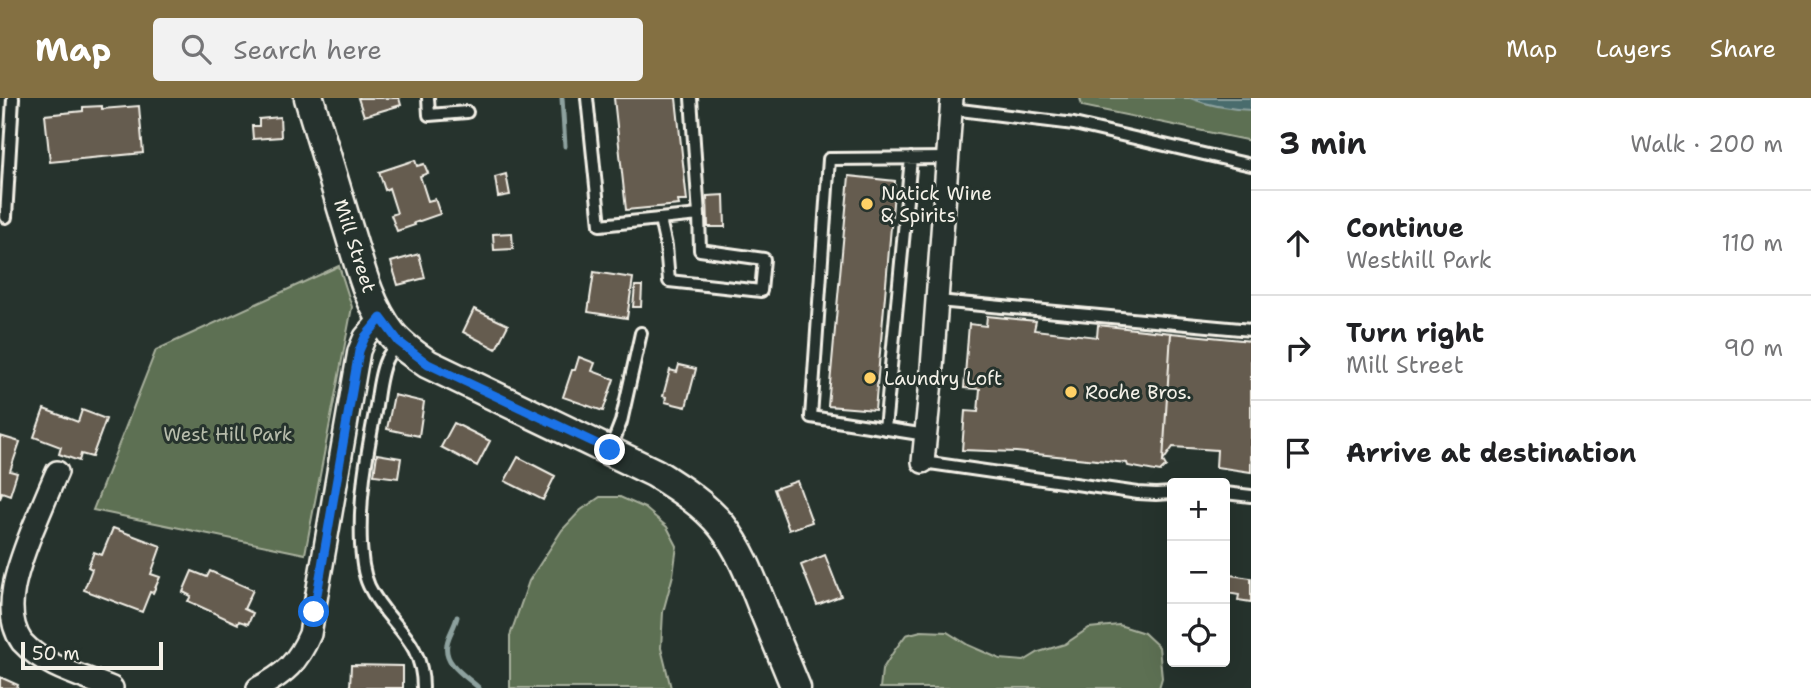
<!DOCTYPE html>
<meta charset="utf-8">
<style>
body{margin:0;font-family:"Shantell Sans",sans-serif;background:#f2f2f2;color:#202124}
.controls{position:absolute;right:21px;bottom:21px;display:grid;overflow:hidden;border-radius:7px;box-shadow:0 7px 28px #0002}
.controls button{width:63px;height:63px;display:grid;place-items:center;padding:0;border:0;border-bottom:2px solid #e0e0e0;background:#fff;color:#202124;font:35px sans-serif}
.scale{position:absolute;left:21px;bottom:18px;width:142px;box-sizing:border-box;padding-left:7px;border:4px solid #f4f1e8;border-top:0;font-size:19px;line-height:24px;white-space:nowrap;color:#f4f1e8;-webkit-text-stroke:5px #26332d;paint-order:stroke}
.stop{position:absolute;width:21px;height:21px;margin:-16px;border:5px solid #1a73e8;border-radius:50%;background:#fff}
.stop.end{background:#1a73e8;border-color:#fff;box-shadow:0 2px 7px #0008}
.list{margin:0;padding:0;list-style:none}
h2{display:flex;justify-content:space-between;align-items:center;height:91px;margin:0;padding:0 28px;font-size:30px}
h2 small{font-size:23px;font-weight:400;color:#757577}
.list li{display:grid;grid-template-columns:46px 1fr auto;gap:21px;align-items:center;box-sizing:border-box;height:105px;padding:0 28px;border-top:2px solid #e0e0e0}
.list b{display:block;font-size:26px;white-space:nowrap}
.list p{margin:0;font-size:23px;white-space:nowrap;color:#757577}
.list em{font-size:23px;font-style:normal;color:#757577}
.icon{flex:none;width:38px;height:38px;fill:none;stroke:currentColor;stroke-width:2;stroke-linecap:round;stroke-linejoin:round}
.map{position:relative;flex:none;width:1251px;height:590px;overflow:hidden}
header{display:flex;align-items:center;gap:42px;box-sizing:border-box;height:98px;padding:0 35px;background:#847042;color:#fff}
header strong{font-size:33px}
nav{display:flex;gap:38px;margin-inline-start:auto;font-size:24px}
.search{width:490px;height:63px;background:#f2f2f2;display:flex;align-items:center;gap:18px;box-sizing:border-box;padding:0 24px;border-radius:7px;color:#757577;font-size:26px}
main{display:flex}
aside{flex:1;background:#fff}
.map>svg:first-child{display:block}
.green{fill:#5d6f52;stroke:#a8b09d;stroke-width:2}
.water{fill:#486c6d;stroke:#8da19e;stroke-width:2}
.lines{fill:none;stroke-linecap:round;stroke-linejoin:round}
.stream{stroke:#8da19e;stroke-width:5}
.building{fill:#655b4f;stroke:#f4f1e8;stroke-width:2}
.lane-casing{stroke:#f4f1e8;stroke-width:16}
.street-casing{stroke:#f4f1e8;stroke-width:26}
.secondary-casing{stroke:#f4f1e8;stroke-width:33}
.lane{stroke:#26332d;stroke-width:10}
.street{stroke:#26332d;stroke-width:21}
.secondary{stroke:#26332d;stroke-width:28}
.route{stroke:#1a73e8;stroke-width:9}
.poi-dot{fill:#ffd166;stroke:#26332d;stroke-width:2.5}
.labels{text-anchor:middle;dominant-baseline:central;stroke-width:6;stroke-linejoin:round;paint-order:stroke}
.poi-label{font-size:19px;fill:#f4f1e8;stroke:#26332d;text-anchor:start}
.street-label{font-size:19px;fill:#f4f1e8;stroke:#26332d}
.park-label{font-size:19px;fill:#b8bdac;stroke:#26332d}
</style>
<header>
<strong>Map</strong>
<div class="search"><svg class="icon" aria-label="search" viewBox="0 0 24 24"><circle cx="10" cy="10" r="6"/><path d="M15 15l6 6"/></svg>Search here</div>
<nav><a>Map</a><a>Layers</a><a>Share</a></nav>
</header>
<main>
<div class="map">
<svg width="1251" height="590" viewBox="0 0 1251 590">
<rect width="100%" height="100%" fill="#26332d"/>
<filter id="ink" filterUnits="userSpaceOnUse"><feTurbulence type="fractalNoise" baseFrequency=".0143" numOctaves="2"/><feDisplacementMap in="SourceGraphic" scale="14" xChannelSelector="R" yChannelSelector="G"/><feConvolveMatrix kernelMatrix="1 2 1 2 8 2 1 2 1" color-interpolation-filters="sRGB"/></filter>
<g filter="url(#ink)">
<path class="green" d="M1080,0h171v43l-169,-35z
M339,168l13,41 -47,247 -212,-44 63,-160z
M600,399h20l25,11 22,19 10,19 -4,29 -10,37 -2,36 10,40h-161v-52l19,-55 33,-51 19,-20z
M1119,527l25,8 15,14 3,31 -3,10h-279l2,-18 12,-19 12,-16 15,-4 26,1 21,13 32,14 24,2 15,-9 26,-8 24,-16z"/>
<path class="water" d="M1190,0h61v12c-22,-1 -41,-4 -61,-12z"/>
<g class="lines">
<path class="stream" d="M562,0l3,48
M457,519c-2,9 -9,19 -10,27 -4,20 19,32 32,44"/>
</g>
<path class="building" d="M358,0h41l2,7 -37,11z
M614,0h62l11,103h-9l1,4 -53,5z
M102,8v3l37,-3 4,47 -93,9 -5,-47 38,-4v-4z
M280,19l1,20 -28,2 -1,-13h7v-7z
M415,62l2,6 7,-2 4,9 -8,3 8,25 7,-2 5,15 -26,9 1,2 -18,6 -6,-16 6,-2 -8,-25 -4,2 -6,-18z
M506,76l4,21 -12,2 -3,-20z
M849,78l46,5 -20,229 -47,-4z
M724,97l1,32h-17l-1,-31z
M512,135l1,16 -19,1 -1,-16z
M419,156l6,24 -27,7 -7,-23z
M594,174l39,6 -6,40 -39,-6z
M635,188h7l-1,21h-8z
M474,211l34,16 -12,24 -33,-17z
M987,218l49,5 -2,9 63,7 1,-12 73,8 -8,128 3,5 -6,6 -32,-6 -1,-3 -111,-11 -54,-2 3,-39 13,1 2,-23 -16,-1 5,-64 17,2z
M1171,235l80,8v131l-35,-5 1,-17 -44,-3 -10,14z
M579,259l16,6 -3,8 22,8 -11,32 -40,-14 9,-27h3z
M679,267l17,4 -10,38 -21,-5 1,-5 -3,-1 7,-26 7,2z
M394,297l30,7 -5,34 -32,-7z
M44,311l34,13 4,-12 24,9 -14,38 -11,-3 -2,7 -20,-7 2,-7 -27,-10z
M454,325l36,18 -13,25 -36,-19z
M0,338l20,6 -10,29 7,2 -7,22 -8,-3 -2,7z
M377,356l24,4 -3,20 -24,-3z
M518,359l37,19 -12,24 -38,-19z
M797,383l15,41 -23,8 -15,-41z
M113,430l48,18 -10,28 9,3 -7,16 -3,-1 -8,20 -58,-22 8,-21 -4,-2 6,-15 8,3z
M825,457l16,41 -24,9 -16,-40z
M192,473l15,6 3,-6 43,19 -9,19 9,4 -5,11 -9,-3 -1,3 -50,-23 3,-5 -8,-4z
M1230,477l21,3v24l-13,-2 1,-5 -12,-2z
M351,567l52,1v22h-53z
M0,579l18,8 -1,3h-17z"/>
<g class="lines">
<defs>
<path id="lane" d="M428,0l1,17 38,-3
M587,0l13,127 99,-10 -8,-117
M952,11l122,15 177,41
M6,119l7,-119
M660,121l6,27 3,35 92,10 3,-32 -64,-9 -1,-35
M938,203l313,29
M399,244c-5,6 -10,11 -13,18 -7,15 -8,35 -11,52 -9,47 -16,85 -14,133 1,14 2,28 8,41 19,40 54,51 54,102
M885,331l26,-271
M926,337l-115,-18 18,-258 120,-1
M610,352l11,-28 20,-89
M923,364l215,31 18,1 16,-1
M1225,395l26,3"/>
<path id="street" d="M923,364l8,-81 21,-283
M57,374c-9,20 -17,40 -25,59 -13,33 -32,80 -10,111 23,25 60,34 90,46
M258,590c27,-14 40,-26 52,-54l49,-283 6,-14 16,-19"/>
<path id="secondary" d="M309,0c13,43 26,87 39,130 11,35 20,75 43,105 10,13 24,22 37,31l227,109c24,15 49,31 67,53 19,24 30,54 41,82 11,27 22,53 33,80"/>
</defs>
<use href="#lane" class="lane-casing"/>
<use href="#street" class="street-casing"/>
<use href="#secondary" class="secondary-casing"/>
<use href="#lane" class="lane"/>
<use href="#street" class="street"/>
<use href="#secondary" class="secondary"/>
</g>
</g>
<g class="lines" filter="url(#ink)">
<path class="route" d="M314,514l45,-261 6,-14 16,-19 18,24 29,22 182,86"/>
</g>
<g class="poi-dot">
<circle cx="867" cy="106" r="7"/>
<circle cx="870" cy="280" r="7"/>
<circle cx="1071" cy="294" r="7"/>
</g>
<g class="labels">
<g class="poi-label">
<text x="881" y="95">Natick Wine<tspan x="881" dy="22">&amp; Spirits</tspan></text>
<text x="884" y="280">Laundry Loft</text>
<text x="1085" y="294">Roche Bros.</text>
</g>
<g class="street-label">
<text transform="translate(355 148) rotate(72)">Mill Street</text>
</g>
<g class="park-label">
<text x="228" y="336">West Hill Park</text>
</g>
</g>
</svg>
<div class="controls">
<button>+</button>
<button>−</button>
<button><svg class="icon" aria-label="locate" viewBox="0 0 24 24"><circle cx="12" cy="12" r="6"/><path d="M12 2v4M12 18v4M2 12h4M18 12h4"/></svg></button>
</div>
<div class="scale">50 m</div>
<div class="stop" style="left:314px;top:514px"></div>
<div class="stop end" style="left:610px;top:352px"></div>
</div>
<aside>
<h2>3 min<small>Walk · 200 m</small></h2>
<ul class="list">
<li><svg class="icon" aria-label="ahead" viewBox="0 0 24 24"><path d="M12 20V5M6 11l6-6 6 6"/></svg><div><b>Continue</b><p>Westhill Park</p></div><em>110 m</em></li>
<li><svg class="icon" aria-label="right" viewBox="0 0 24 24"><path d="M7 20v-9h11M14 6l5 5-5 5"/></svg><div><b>Turn right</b><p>Mill Street</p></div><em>90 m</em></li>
<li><svg class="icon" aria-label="arrive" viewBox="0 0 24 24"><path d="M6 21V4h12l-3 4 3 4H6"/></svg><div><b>Arrive at destination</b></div></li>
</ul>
</aside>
</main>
